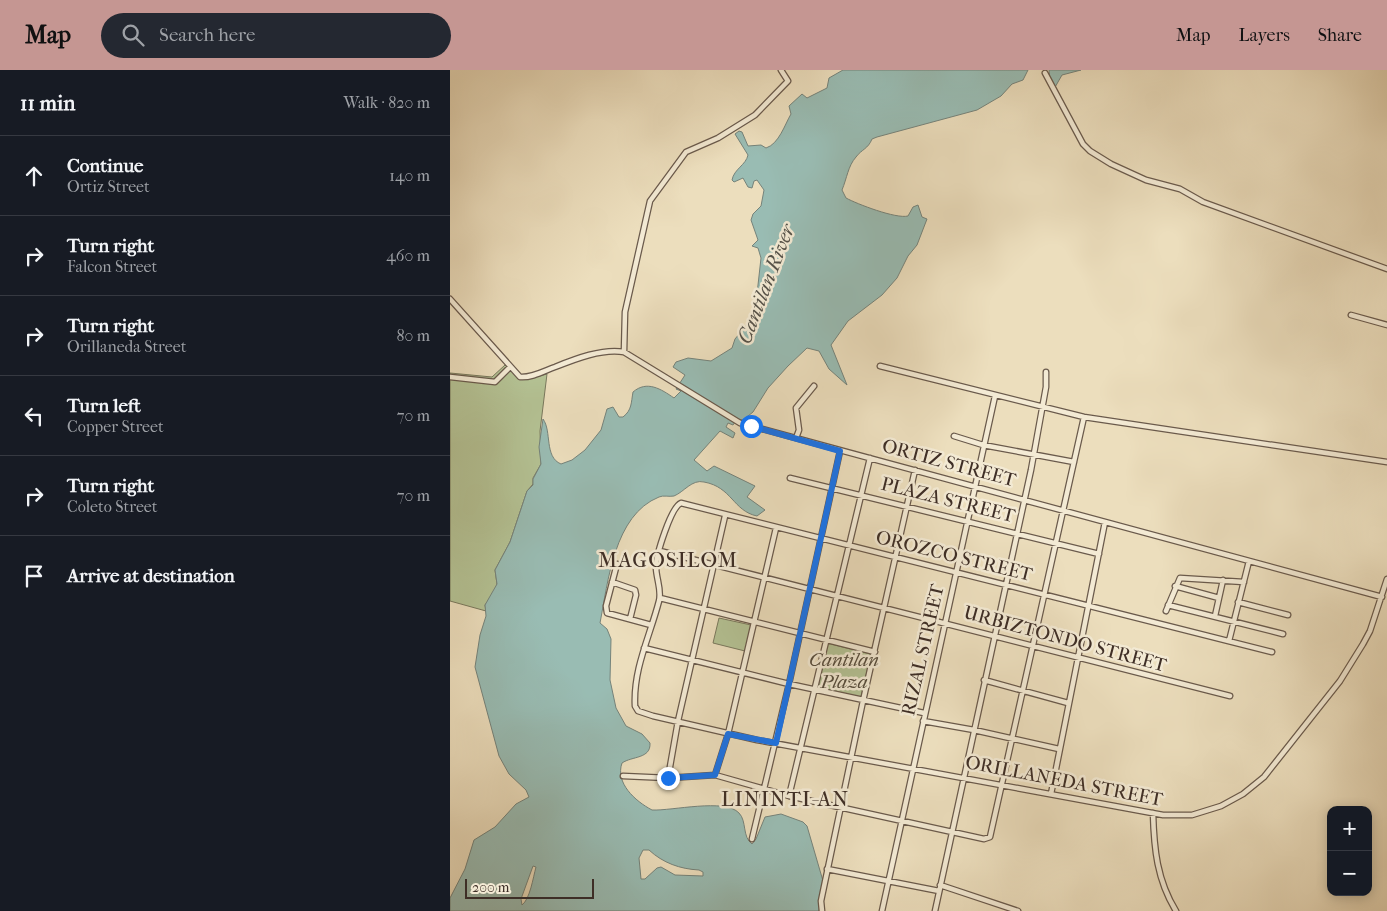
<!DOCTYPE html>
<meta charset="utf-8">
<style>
body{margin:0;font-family:"IM FELL French Canon",serif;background:#242831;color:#f1f3f6}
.controls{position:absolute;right:15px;bottom:15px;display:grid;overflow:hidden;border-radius:10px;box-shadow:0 2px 12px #0003}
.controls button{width:45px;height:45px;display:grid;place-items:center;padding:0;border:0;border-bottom:1px solid #363941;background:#171b24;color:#f1f3f6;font:25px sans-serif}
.scale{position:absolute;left:15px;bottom:12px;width:129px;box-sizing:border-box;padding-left:5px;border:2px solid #3e2e26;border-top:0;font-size:14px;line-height:18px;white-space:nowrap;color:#3e2e26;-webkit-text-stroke:4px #f3ead4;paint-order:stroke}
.stop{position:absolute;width:15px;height:15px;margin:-11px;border:4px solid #1a73e8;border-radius:50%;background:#fff}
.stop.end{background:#1a73e8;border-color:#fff;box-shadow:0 1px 5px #0008}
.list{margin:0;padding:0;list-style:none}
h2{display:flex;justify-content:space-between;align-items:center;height:65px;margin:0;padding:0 20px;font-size:21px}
h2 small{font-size:16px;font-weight:400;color:#9ea1a6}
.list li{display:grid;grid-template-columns:32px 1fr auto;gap:15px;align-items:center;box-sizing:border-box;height:80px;padding:0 20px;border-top:1px solid #363941}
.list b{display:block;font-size:19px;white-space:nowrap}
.list p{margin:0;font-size:16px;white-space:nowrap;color:#9ea1a6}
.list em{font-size:16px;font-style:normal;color:#9ea1a6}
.icon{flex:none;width:28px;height:28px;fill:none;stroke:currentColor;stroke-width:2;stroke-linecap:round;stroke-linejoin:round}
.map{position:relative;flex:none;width:937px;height:841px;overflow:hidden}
header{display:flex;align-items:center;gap:30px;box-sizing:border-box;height:70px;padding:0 25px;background:#c59692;color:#111}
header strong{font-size:24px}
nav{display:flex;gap:28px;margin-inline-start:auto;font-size:18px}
.search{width:350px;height:45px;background:#242831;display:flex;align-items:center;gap:12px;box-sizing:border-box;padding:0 18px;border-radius:28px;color:#9ea1a6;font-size:19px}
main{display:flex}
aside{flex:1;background:#171b24}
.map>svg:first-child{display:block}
.green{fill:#b4c294;stroke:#79785d}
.water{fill:#99bcb3;stroke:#75837b;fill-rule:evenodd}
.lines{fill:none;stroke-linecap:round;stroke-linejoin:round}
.minor-casing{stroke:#6a5a4c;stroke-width:7}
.minor{stroke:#f3ead4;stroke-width:4.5}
.route{stroke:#1a73e8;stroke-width:6}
.labels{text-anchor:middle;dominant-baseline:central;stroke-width:5;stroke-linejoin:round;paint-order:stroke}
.street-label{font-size:19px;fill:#3e2e26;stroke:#f3ead4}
.park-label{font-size:19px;font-style:italic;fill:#564c3c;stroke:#f3ead4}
.water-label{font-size:20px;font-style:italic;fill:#555249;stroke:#f3ead4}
.quarter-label{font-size:21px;letter-spacing:1px;fill:#3e2e26;stroke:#f3ead4}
</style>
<header>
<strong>Map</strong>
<div class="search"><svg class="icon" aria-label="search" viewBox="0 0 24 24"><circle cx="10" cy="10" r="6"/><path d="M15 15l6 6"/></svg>Search here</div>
<nav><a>Map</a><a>Layers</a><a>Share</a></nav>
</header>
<main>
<aside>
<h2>11 min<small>Walk · 820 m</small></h2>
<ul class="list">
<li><svg class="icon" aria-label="ahead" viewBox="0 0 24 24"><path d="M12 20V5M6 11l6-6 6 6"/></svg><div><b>Continue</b><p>Ortiz Street</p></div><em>140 m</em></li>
<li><svg class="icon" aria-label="right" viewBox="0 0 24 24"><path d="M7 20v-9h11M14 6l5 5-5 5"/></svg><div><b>Turn right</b><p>Falcon Street</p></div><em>460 m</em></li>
<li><svg class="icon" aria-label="right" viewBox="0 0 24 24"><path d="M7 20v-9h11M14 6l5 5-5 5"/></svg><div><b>Turn right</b><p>Orillaneda Street</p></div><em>80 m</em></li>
<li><svg class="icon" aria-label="left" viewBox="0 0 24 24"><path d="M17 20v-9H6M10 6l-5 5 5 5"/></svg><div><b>Turn left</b><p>Copper Street</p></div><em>70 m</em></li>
<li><svg class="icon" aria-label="right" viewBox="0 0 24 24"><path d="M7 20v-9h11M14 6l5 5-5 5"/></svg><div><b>Turn right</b><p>Coleto Street</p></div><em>70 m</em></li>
<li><svg class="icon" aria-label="arrive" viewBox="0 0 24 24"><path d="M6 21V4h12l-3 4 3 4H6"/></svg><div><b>Arrive at destination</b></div></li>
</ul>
</aside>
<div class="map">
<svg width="937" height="841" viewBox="0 0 937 841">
<rect width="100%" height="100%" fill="#ecdebd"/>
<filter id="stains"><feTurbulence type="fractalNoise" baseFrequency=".004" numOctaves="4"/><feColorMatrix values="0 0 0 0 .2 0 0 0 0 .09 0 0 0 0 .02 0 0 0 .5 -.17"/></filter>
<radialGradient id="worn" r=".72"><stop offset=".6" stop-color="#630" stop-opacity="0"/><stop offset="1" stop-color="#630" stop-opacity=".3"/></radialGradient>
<path class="green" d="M55,295l14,14h9l19,-5 -7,57 1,33 -8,14v6l-6,7 -17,51 -15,28 2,14 -2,7 -10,14 1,6 -36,-10v-228l42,4z
M269,548l32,7 -6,26 -32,-8z
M377,573l44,11 -10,43 -43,-9z"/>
<path class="water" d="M393,0h185l-5,10 -11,4 -11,12 -24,14 -100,27 -5,2c-4,10 -10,10 -16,18 -8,9 -9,21 -14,33l4,8c11,6 50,21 62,18l5,-9 5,-2 4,12 5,2 -10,26 -9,11 -11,22 -15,17 -34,26 -17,24 16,40 -18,-16 -10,-18 -12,-3 -19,18 -20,22 -15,24 -10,8 -6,-1 -4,6 -5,-2 -2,4 9,6 -2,5 -13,-7 -26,29 13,11 7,-5 41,20 -8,11 18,13 -8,6c-24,-5 -25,-29 -53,-34 -12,-3 -20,10 -30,14 -5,1 -11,-1 -15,1 -45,18 -51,85 -59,126l7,6 4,10 -1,41 6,28 10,18 16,8 8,9c1,16 -18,13 -28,20 -7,20 13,38 30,47 20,1 73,-12 87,3 8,8 3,24 13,31l4,-5 9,-22 16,-3 22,8 4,4 16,55 -4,30h-369v-13l15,-29 9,-29 21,-13 21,-23 13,-7 -3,-7 -17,-16 -10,-18 -24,-89 5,-32 6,-19 -1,-11 12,-21 -2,-14 15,-28 17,-51 6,-6v-6l8,-15 -2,-17 4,-28c9,12 1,38 18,45l11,-4 13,-10 16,-20 6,-21 6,-2 6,10h4c9,-7 8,-14 10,-25 14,-12 28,-3 41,6l7,-7 -5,-2 9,-14 -12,-8 3,-5 12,-4 23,3 21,-13 3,-9 15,-18 7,-27 4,-36 -3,-10 -6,-2 6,-6 -7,-20 2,-6 8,-8 3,-16 -7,-10 -3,1 -2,7 -4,-1 -5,-9 -9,4 -2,-2c2,-11 14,-15 16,-25l-13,-21 4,-3 3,1 6,14 13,-1 5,3c13,-4 19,-24 25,-34l-2,-8 13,-12 5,4 20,-10 2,-10zM193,780h6c14,13 31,19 50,20l4,2v4l-28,-1 -14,-8 -4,1 -12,11h-4l-2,-21zM83,796l3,1c-3,11 -6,32 -14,38l-1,-6z
M599,0h32l-19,5 -8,14 -4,-8z"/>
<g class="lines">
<defs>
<path id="minor" d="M595,3l38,71 7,7 21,13 35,16 34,9 23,13 184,67
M0,229l70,78c12,1 24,-6 35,-10 20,-8 48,-19 69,-15l116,71 642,174
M901,245l36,10
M174,282l1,-40 25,-111 36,-49 32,-14 37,-23 33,-34 -7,-11
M430,296l204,51 303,45
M0,307l45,5 15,-15
M504,366l29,9 91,17
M346,368l3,-8 -3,-22 18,-22
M340,408l309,76
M210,481l570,145
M167,494l-11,42 1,7 44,12
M162,512l23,8 1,5 -6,24
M725,516l44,12
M210,528l215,54
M788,532l50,13
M718,535l115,29
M716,541l14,-33 64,4
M765,546l8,-36
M779,571l20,-80
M194,578l145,36 135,29
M822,582l-591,-149c-10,4 -25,52 -25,64 0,11 6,23 3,34 -9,35 -26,68 -24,105l3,5 15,5 104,24 406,75h29l29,-9 22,-12 21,-17 76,-96 23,-37 7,-13 17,-52
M534,610l84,23
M473,651l51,9 85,19
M265,705l13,-41 48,-206
M173,706l45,2 47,-3 74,21 195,43 6,-2 94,-420
M218,708l10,-57 47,-205
M601,724l54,-272
M339,726l81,-338
M703,743c1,36 4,67 23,98
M302,769l37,-155 51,-233
M377,799l112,22
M490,815l78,26
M372,841l-1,-10 42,-200 52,-231
M432,841l113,-515
M485,841l96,-441 15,-83v-15"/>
</defs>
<use href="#minor" class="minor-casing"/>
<use href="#minor" class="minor"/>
</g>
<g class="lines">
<path class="route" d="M218,708l47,-3 13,-41 48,9 64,-292 -89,-25"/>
</g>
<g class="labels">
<g class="street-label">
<text transform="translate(499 393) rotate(15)">ORTIZ STREET</text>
<text transform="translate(498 430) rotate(14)">PLAZA STREET</text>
<text transform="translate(504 486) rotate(14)">OROZCO STREET</text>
<text transform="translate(615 569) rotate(15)">URBIZTONDO STREET</text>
<text transform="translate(473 580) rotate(-77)">RIZAL STREET</text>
<text transform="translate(614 711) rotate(11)">ORILLANEDA STREET</text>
</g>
<g class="park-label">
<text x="394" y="590">Cantilan<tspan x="394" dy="22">Plaza</tspan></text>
</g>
<g class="water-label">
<text transform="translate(316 214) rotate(-69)">Cantilan River</text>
</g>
<g class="quarter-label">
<text x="218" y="490">MAGOSILOM</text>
<text x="335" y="729">LININTI-AN</text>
</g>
</g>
<rect width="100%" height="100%" filter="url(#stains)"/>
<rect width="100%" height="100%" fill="url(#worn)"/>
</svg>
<div class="controls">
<button>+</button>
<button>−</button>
</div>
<div class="scale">200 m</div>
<div class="stop" style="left:301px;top:356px"></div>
<div class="stop end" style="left:218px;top:708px"></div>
</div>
</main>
